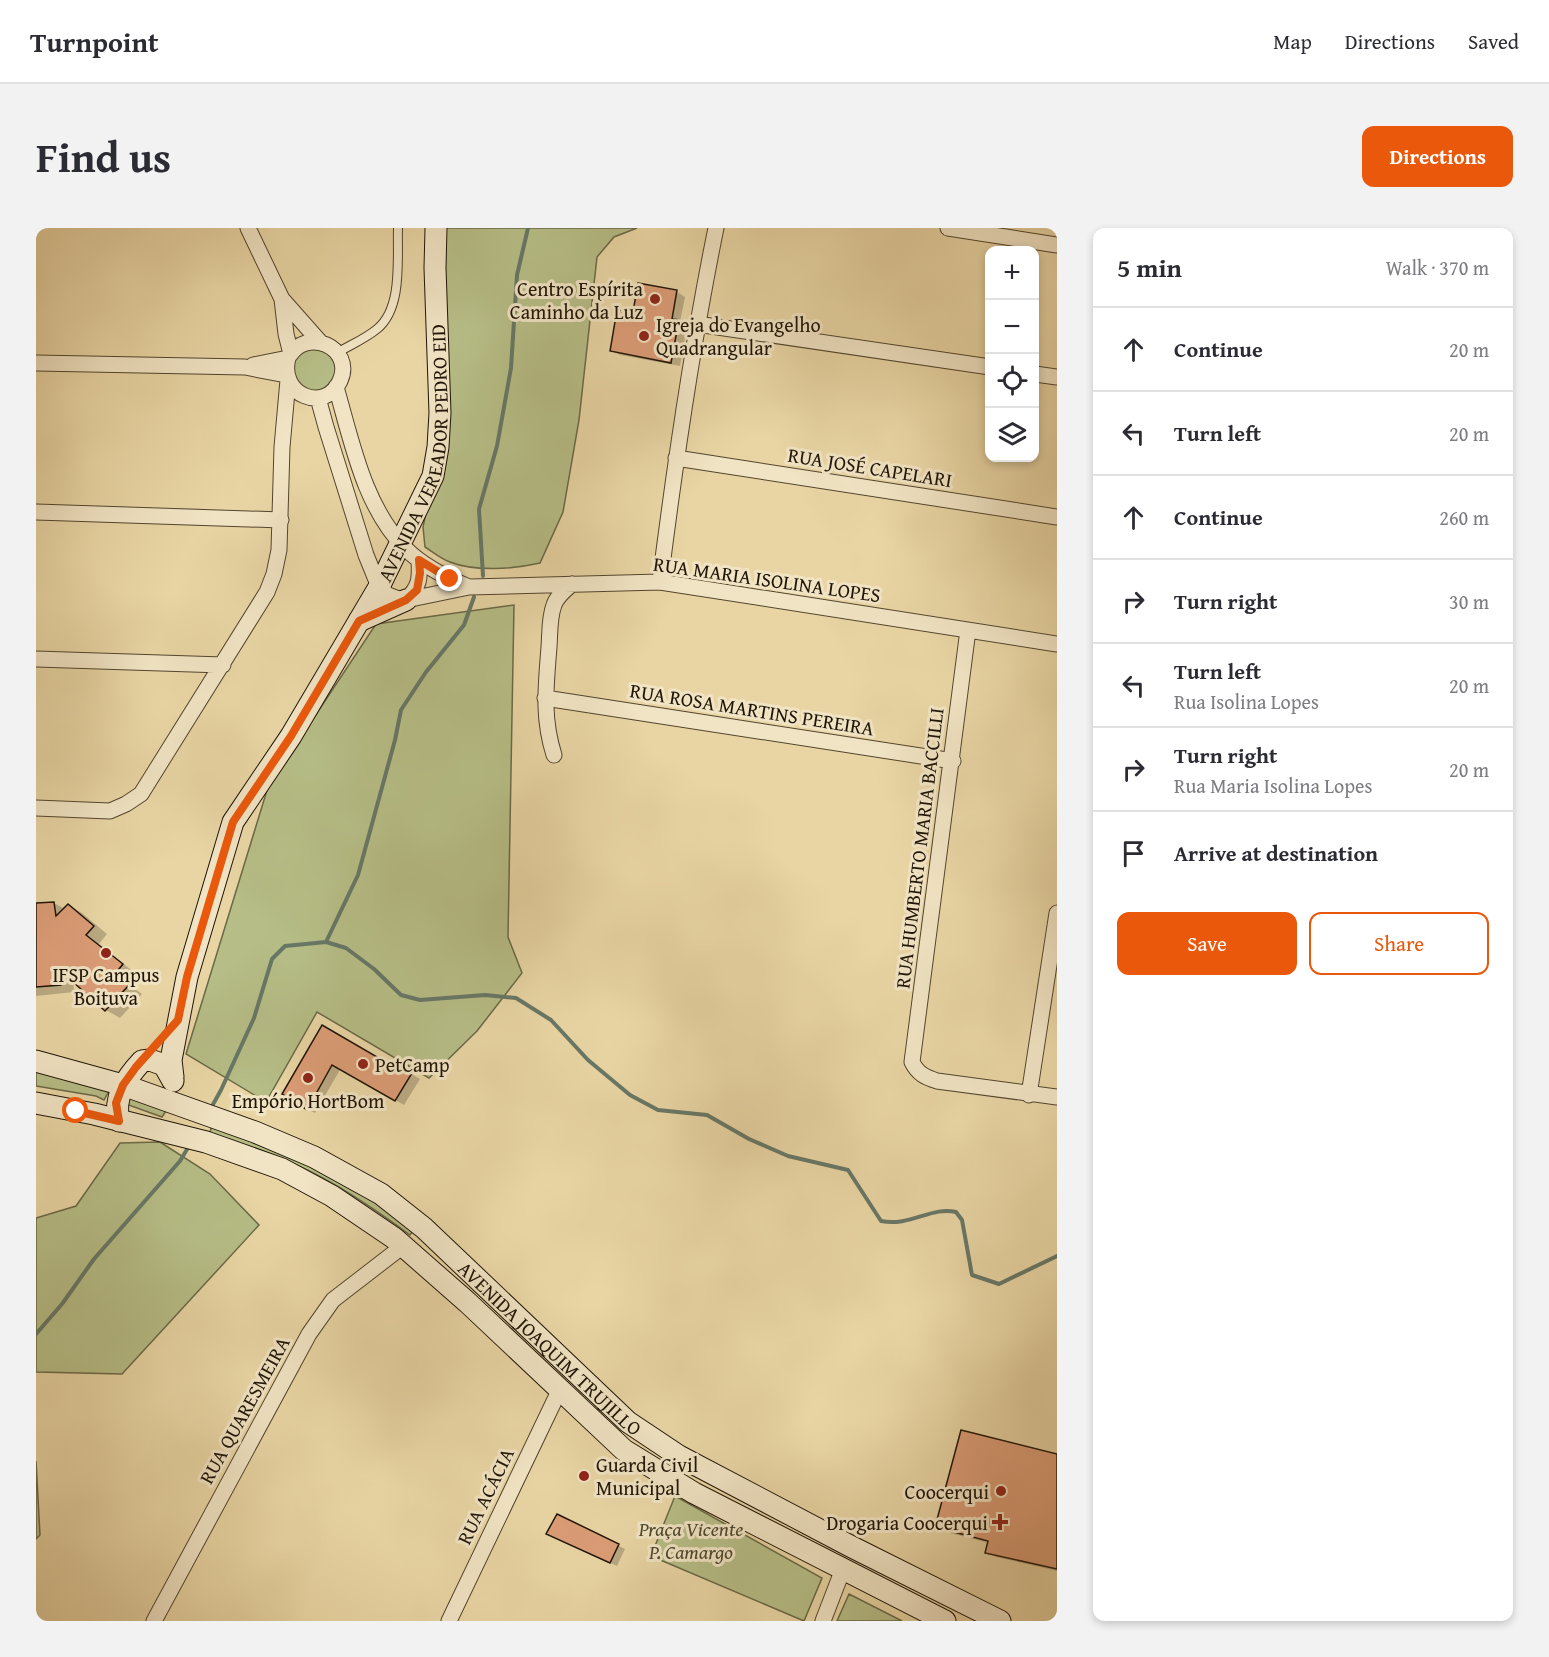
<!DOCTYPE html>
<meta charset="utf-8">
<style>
body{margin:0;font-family:"Gentium Book Plus",serif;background:#f2f2f3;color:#2b2b33}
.controls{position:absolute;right:18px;top:18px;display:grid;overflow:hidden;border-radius:12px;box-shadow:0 3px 9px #0003}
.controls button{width:54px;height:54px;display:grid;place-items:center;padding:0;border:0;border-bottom:2px solid #e1e1e2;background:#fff;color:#2b2b33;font:30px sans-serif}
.stop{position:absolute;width:18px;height:18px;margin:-14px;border:4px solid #ea580c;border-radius:50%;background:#fff}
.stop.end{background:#ea580c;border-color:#fff;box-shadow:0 2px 6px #0008}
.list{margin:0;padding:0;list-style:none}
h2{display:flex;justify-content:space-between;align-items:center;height:78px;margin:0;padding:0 24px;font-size:26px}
h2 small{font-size:20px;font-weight:400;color:#7c7c81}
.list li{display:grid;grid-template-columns:39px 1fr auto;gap:18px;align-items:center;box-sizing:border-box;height:84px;padding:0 24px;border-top:2px solid #e1e1e2}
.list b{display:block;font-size:22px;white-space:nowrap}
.list p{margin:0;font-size:20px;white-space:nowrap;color:#7c7c81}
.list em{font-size:20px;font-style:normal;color:#7c7c81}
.actions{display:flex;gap:12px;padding:18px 24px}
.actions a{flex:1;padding:14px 0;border:2px solid #ea580c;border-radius:12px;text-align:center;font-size:21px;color:#ea580c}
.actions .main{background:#ea580c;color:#fff}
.icon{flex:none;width:33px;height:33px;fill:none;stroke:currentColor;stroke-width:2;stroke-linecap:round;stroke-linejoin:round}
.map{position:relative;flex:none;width:1021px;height:1393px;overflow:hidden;border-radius:12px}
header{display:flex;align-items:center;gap:36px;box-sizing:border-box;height:84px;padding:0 30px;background:#fff;border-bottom:2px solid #e1e1e2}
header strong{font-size:28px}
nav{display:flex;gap:33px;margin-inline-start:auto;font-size:21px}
.intro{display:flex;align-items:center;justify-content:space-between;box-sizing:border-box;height:144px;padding:0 36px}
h1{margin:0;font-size:42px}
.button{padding:15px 27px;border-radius:12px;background:#ea580c;color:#fff;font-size:21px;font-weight:700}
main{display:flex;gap:36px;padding:0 36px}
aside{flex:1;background:#fff;border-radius:12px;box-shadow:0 3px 9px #0003}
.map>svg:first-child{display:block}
.green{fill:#b6bd86;stroke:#6a6946;stroke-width:1.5}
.shadow{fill:#0003}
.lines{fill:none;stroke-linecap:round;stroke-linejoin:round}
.stream{stroke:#677766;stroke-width:4}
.building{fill:#dc9d77;stroke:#1f1507;stroke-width:1.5}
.lane-casing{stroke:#52452e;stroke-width:10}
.street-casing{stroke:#52452e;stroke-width:17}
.secondary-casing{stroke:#1f1507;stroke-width:23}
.lane{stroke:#f1e4c4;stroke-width:8}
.street{stroke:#f1e4c4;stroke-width:15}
.secondary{stroke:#f1e4c4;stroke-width:21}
.route{stroke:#ea580c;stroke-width:8}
.poi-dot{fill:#8f2418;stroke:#f1e4c4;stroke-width:2}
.labels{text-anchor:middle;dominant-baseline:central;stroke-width:6;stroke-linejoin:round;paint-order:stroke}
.poi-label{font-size:20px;fill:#1f1507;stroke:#f1e4c4;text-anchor:end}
.street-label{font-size:20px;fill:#1f1507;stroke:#f1e4c4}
.park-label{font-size:20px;font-style:italic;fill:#4c472d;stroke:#f1e4c4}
</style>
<header>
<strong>Turnpoint</strong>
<nav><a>Map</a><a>Directions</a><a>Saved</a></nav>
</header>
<div class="intro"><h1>Find us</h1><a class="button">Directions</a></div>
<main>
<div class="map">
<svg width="1021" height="1393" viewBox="0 0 1021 1393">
<rect width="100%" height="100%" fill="#e9d5a4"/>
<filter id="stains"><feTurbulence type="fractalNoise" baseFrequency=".00333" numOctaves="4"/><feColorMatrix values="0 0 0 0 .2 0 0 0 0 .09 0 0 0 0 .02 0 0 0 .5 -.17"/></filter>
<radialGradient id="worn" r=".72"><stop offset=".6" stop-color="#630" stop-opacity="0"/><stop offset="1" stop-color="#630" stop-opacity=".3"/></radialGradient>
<path class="green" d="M407,0h194l-23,9 -17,20 -18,163 -16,92 -23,51c-26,6 -65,9 -90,-1 -9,-3 -17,-10 -25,-15l-2,-20 6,-28z
M273,119l21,6c1,4 5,9 6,14 1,5 -2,9 -4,13 -12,17 -24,12 -37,1l-3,-21z
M478,377l-6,332 14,36 -45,58 -48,47 -112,-66 -51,90 -80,-48 82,-267 108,-163z
M0,836l74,25 -6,11 -8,-4 -60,-10z
M94,867l36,16 -4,6 -39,-14z
M176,894l40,15 104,51 57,43 -3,4c-30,-22 -60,-43 -93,-60 -33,-18 -72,-29 -107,-42z
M124,914l50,32 49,51 -137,149 -86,-2v-154l40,-12 44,-63z
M0,1233l4,74 -4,4z
M639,1268l147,82 -18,43 -153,-65z
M813,1366l53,27h-65z"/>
<path class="shadow" d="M603,57l38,7 8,5 -5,25 7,4 -7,40 -60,-11 -8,-4 22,-37z
M18,675l11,6 3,-4 14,8 25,21 -8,10 36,29 -8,10 15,11 -22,24 -14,-8 -33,-30 1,12 -38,4v-91z
M286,799l73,42 1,-4 24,14 -16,26 -63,-37 -26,45 -8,-4z
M926,1204l95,24v115l-61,-14 -9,-5 2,-9 -43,-11 -9,-5z
M521,1288l68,33 -8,17 -63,-29z"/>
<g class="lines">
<path class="stream" d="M447,348l-4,-67 18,-63 14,-78 6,-93 11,-47
M290,714l32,-67 37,-135 6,-30 25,-38 38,-47 10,-28
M175,880l10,-18 33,-72 18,-59 13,-13 41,-4 20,6 28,21 27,26 19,5 65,-5 31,3 35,22 37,40 42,35 28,15 49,5 42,24 39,17 60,14 33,51c29,6 51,-15 75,-9l6,8 10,55 27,9 58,-28
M0,1106l26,-30 32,-45 86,-98 9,-15"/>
</g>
<path class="building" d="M602,55l39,7 -5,29 7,1 -8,43 -61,-12 7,-41 16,2z
M18,674l2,14 12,-12 26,22 -8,9 37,29 -8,10 14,11 -24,26 -45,-41 1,15 -25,2v-84z
M286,797l72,42 2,-4 16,10 -17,28 -63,-36 -25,45 -25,-16z
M925,1202l96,24v115l-72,-16 3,-12 -53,-14z
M521,1286l62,30 -9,19 -64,-29z"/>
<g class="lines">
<defs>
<path id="lane" d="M301,125c13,-8 28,-14 40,-24 26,-21 20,-70 21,-101"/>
<path id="street" d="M212,0l34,71 38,43
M912,0l109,17
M246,71l4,35 5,20
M661,96l293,43
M0,135l209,4 41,8
M217,137l35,-7c18,-33 67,-10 52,23 -15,33 -62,14 -52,-23
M999,146l22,3
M300,159c16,55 28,120 70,162 18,18 41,29 63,38
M282,170l8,29 40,128 13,32 9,8 8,3 10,2 63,-13 191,-5 397,62
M640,230l381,59
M0,284l245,8
M624,354c15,-119 32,-237 56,-354
M370,372c14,-14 14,-21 13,-40
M932,402l-56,432c6,12 13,15 25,19l120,16
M0,431l187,6
M509,470l408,63
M518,527c-12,-38 -8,-69 -5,-108 1,-13 0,-29 5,-42 3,-9 11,-15 18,-21
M0,580l74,3 16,-7 15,-10 126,-202 7,-18 5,-24 3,-103 6,-67
M993,867l28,-182
M118,1393l155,-287 24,-34 70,-54
M413,1393l111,-232
M787,1393l20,-52"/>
<g id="secondary">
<path d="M323,393l47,-21"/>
<path id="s1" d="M0,833l87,24 132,47 59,25 67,37 43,34 204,194 51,34 173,91 148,74"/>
<path id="s2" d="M137,849l-2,-17 16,-83 46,-155 58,-86 88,-149 54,-111 5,-29 2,-34 -5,-145 1,-40"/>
<path d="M0,875l58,11 112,28 76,27 50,27 62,42 73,64 157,148 70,43 251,128"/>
<path d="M83,893c-6,-24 7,-43 23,-60l8,-1 14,5 9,16"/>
</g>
</defs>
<use href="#lane" class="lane-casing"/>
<use href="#street" class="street-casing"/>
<use href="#secondary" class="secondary-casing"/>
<use href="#lane" class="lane"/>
<use href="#street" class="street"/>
<use href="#secondary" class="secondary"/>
</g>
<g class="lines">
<path class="route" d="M40,883l43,10 -3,-18 7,-18 13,-18 42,-47 9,-43 46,-155 58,-86 68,-115 47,-21 11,-10 3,-17 -1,-13 31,19"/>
</g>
<g class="poi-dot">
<circle cx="619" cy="71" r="6"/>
<circle cx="608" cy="108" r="6"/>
<circle cx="70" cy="725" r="6"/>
<circle cx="327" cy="836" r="6"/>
<circle cx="272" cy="850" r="6"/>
<circle cx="548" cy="1248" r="6"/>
<circle cx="965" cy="1263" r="6"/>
<path d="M961 1285h6v6h6v6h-6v6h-6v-6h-6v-6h6z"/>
</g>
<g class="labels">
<g class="poi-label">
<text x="607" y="60">Centro Espírita<tspan x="607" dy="23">Caminho da Luz</tspan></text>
<text x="620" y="96" text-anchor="start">Igreja do Evangelho<tspan x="620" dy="23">Quadrangular</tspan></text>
<text x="70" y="746" text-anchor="middle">IFSP Campus<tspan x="70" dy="23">Boituva</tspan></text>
<text x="339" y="836" text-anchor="start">PetCamp</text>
<text x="272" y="872" text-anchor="middle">Empório HortBom</text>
<text x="560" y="1236" text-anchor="start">Guarda Civil<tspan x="560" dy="23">Municipal</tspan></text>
<text x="953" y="1263">Coocerqui</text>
<text x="952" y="1294">Drogaria Coocerqui</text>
</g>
<g class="street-label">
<text stroke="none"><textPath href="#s2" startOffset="682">AVENIDA VEREADOR PEDRO EID</textPath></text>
<text transform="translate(834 239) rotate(9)">RUA JOSÉ CAPELARI</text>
<text transform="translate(731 351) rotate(8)">RUA MARIA ISOLINA LOPES</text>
<text transform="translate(716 481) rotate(9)">RUA ROSA MARTINS PEREIRA</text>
<text transform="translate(883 620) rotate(-83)">RUA HUMBERTO MARIA BACCILLI</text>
<text stroke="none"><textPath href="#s1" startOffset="600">AVENIDA JOAQUIM TRUJILLO</textPath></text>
<text transform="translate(208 1182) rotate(-61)">RUA QUARESMEIRA</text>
<text transform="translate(449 1268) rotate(-64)">RUA ACÁCIA</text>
</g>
<g class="park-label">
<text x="655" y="1300">Praça Vicente<tspan x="655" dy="23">P. Camargo</tspan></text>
</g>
</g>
<rect width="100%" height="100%" filter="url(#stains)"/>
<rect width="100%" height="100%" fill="url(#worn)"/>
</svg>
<div class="controls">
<button>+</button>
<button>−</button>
<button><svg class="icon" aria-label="locate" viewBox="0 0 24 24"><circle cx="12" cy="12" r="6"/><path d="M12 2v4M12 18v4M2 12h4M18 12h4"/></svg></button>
<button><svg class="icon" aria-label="layers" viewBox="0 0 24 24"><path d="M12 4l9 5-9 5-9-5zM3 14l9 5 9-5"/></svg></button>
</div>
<div class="stop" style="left:40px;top:883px"></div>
<div class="stop end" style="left:414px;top:351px"></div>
</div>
<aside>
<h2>5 min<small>Walk · 370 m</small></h2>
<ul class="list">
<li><svg class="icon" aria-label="ahead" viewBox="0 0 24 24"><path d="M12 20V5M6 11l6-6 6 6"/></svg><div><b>Continue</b></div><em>20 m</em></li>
<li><svg class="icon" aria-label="left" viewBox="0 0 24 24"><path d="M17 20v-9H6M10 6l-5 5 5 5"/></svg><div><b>Turn left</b></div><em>20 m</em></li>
<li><svg class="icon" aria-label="ahead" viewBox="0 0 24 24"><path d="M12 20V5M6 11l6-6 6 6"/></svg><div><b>Continue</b></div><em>260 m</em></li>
<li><svg class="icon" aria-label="right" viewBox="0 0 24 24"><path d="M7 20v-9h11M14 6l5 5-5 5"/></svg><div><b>Turn right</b></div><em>30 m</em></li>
<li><svg class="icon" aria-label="left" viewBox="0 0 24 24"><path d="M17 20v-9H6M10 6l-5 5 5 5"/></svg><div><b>Turn left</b><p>Rua Isolina Lopes</p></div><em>20 m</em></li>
<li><svg class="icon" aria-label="right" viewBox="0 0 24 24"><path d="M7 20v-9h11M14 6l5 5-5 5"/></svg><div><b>Turn right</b><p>Rua Maria Isolina Lopes</p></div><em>20 m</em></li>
<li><svg class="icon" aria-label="arrive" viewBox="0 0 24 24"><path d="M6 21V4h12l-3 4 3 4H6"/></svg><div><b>Arrive at destination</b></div></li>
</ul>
<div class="actions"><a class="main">Save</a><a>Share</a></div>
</aside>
</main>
